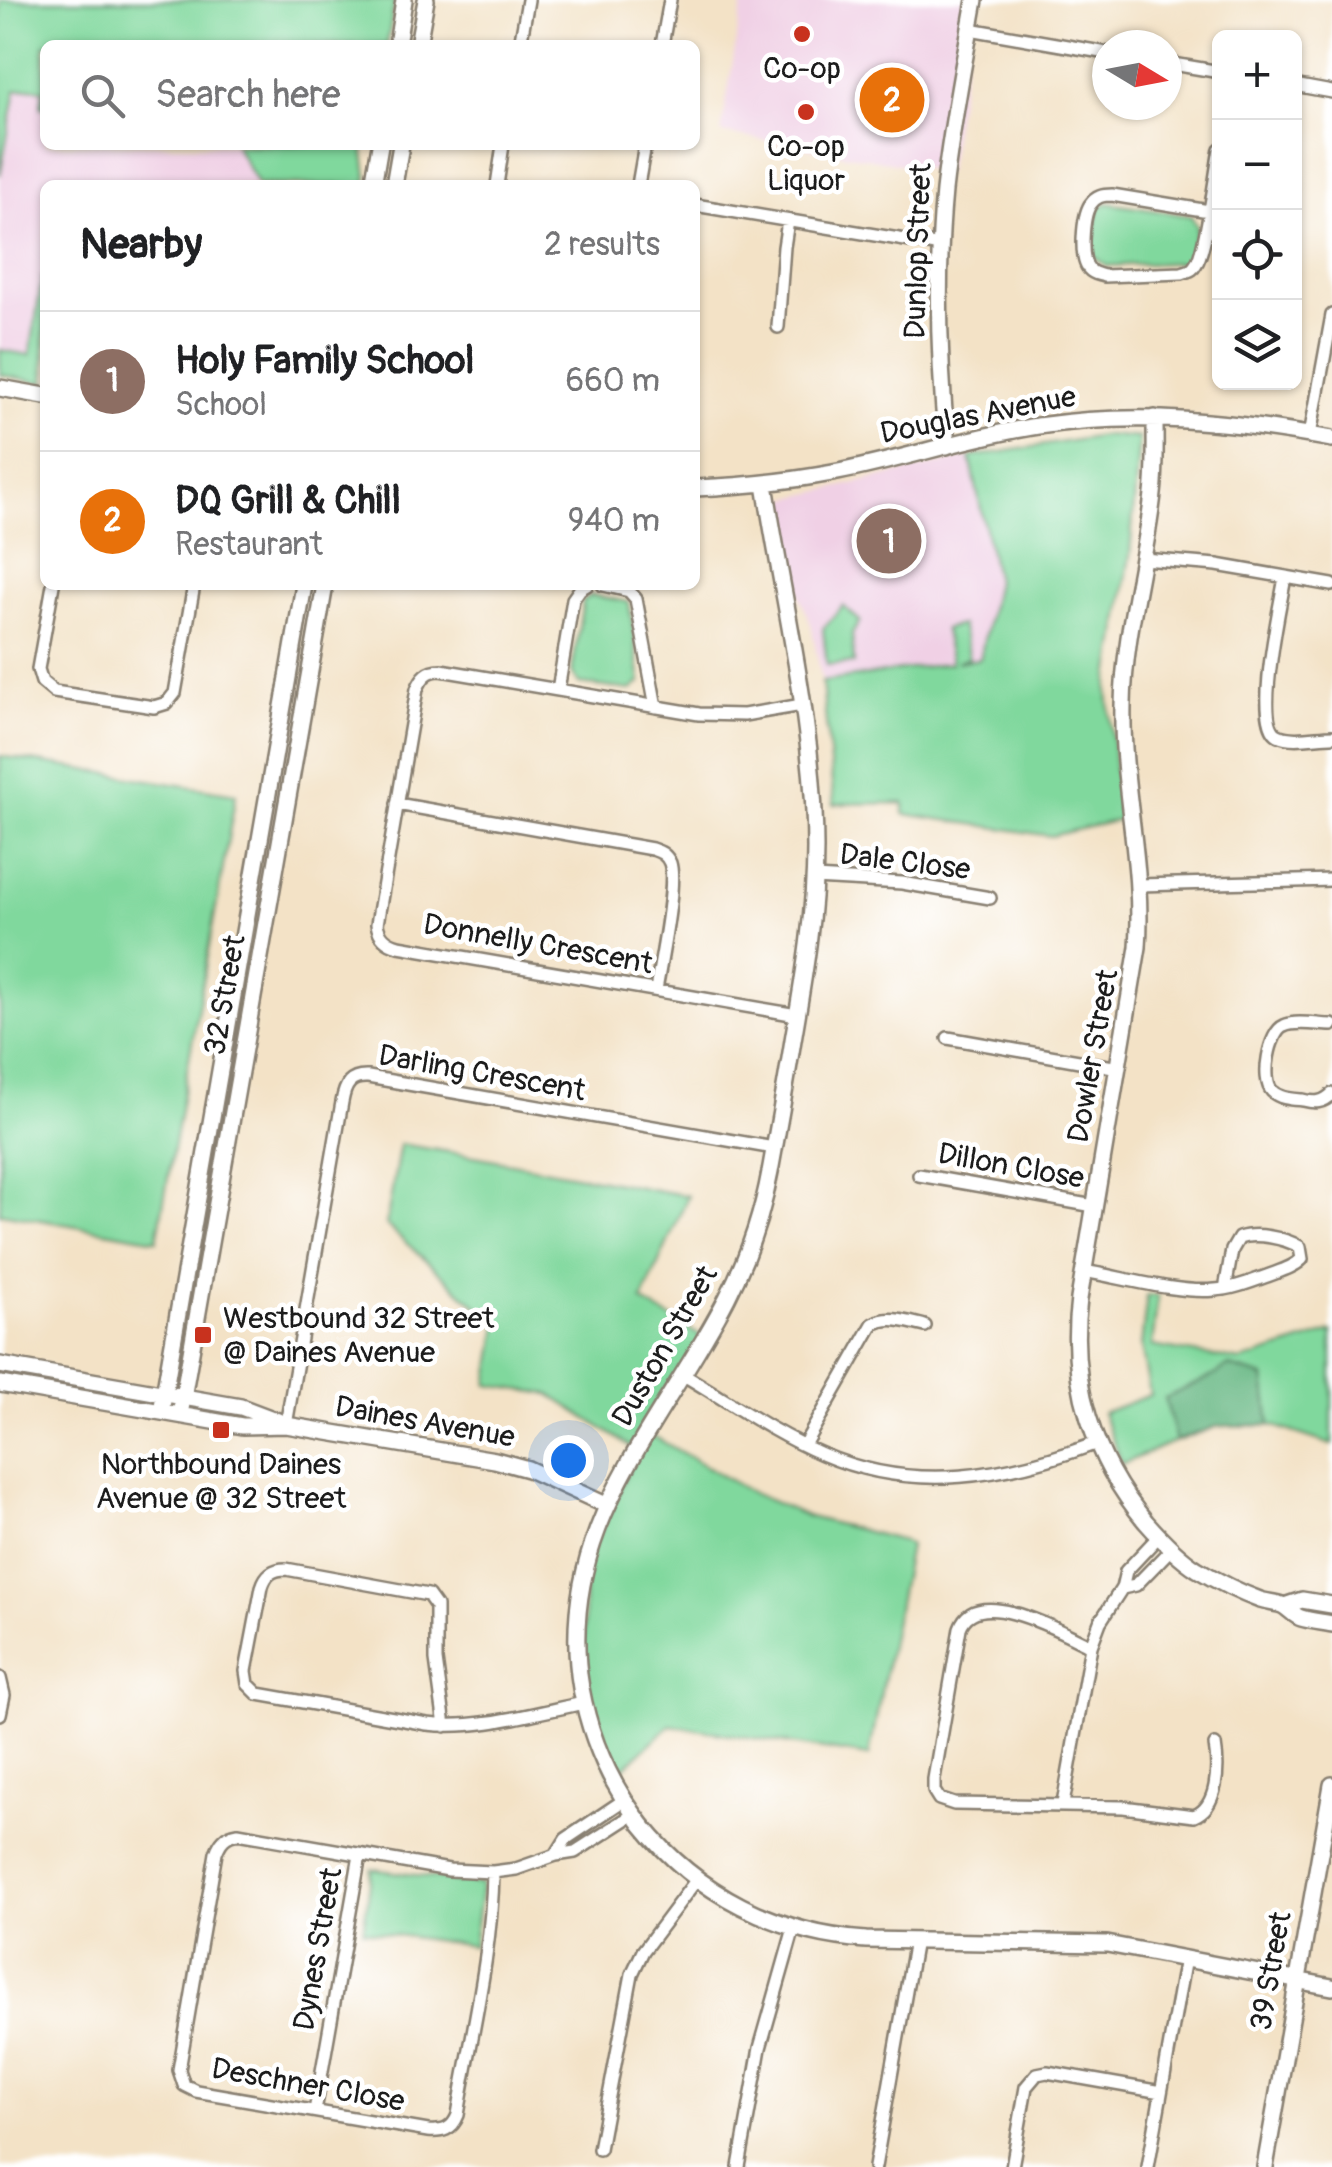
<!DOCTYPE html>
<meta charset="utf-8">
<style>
body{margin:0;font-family:Pangolin,sans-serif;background:#f2f2f2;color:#202124}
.controls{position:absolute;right:30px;top:30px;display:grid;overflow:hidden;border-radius:15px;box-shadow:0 2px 8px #0004}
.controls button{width:90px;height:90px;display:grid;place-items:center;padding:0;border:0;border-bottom:2px solid #e0e0e0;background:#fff;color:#202124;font:50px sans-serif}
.compass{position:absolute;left:1092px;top:30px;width:90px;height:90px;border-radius:50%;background:#fff;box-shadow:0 2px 8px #0004;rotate:100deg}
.you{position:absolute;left:568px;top:1460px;width:35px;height:35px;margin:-25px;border:8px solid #fff;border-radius:50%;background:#1a73e8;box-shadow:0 0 0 15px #1a73e833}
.badge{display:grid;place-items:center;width:65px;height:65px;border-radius:50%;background:#111827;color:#fff;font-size:32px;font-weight:700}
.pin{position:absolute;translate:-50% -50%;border:5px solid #fff;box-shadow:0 2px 10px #0006}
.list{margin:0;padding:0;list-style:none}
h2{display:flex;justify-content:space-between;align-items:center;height:130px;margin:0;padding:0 40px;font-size:42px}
h2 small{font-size:32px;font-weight:400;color:#757577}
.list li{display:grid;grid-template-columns:65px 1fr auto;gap:30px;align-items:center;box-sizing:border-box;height:140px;padding:0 40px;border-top:2px solid #e0e0e0}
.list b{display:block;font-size:38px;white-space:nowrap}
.list p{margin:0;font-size:32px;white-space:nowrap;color:#757577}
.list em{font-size:32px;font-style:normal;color:#757577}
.icon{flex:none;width:55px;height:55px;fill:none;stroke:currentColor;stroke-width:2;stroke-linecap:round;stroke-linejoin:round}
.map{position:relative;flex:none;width:1332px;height:2167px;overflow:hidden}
.search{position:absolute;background:#fff;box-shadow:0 2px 8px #0004;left:40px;top:40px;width:660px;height:110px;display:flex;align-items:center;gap:25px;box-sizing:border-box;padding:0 35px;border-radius:15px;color:#757577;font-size:38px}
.panel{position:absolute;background:#fff;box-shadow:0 2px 8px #0004;left:40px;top:180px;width:660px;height:410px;border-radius:15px}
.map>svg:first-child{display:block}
.built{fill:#f0d0e5}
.green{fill:#80d89d;stroke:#4e7a5c;stroke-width:2.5}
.forest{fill:#68b884;stroke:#426a50;stroke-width:2.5}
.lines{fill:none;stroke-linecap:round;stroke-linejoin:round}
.minor-casing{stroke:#887f71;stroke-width:16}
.tertiary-casing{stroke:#887f71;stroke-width:20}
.minor{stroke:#fff;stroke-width:11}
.tertiary{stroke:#fff;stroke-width:15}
.poi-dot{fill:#c8321e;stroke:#fff;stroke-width:4}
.labels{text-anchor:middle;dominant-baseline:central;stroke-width:9;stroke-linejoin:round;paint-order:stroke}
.poi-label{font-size:30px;fill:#1c1c1c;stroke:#fff}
.street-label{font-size:30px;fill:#1c1c1c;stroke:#fff}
</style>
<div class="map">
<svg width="1332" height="2167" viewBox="0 0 1332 2167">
<rect width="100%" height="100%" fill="#fff"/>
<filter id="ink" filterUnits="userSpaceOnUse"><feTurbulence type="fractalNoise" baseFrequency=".01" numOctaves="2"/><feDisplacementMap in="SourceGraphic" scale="20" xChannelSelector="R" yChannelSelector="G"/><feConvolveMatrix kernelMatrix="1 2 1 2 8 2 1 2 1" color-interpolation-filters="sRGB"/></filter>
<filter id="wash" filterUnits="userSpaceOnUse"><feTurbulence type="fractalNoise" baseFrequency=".0048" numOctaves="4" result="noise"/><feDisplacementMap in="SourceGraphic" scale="40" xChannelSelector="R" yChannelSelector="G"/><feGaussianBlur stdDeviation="2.25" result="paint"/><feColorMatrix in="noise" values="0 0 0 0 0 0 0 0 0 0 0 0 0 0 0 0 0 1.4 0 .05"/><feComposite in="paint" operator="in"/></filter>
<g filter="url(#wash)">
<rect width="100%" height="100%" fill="#f3e2c6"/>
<path class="built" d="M743,0h232l-28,172 -226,-39z
M31,88l13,2 -3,16 4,2v37h190l23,40h-213v198l-45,-8v-200l16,-85z
M970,457l26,124 -16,78 -158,23 -11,-58 -12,-30 -17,-94z"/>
<path class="green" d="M0,0h395l-8,45h-342v63l-4,-1 2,-17 -12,-2 -15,2 -16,85z
M235,145h128l4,31 -1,9h-108z
M1107,203l84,13 6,11 -9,35 -81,4 -15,-10 6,-49z
M42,278l3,2v103l-45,-8v-25l30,5z
M1107,435l32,3 -9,117 -22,135 11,130 -68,16 -147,-22v-11l-70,1 -12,-122 129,-19 -7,-34 17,-4 8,33 -13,4 24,-3 16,-78 -26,-124z
M591,595l38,7 12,80 -10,8 -52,-6 -7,-12 11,-71z
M843,606l17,15 -8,13 2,29 -27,2 -4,-36z
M0,756l236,38 -79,446 -157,-27z
M400,1144l80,13 208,39 -46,105 62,37 -56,95 106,61 55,23 94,24 6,5 -40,210 -199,-31 -58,54 -28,-76v-137l53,-115 -88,-57 -61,-9 10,-60 -112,-100z
M1147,1295l11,1 -6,50 89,15 91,-29v113l-61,-20 -53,1 -52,19 -44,19 -20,-51 48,-18 -9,-49z
M372,1869l110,15 -9,62 -110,-16z"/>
<path class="forest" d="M1228,1366l36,11 6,48 -52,1 -42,15 -11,-43 50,-23z"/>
</g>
<g filter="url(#ink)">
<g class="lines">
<defs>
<path id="minor" d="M970,29l137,24
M520,45l8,-45
M662,45l8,-45
M1167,63l53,9
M1294,85l38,7
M497,185l6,-40
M638,185l7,-40
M695,205l246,41
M1209,211l-97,-16c-9,0 -16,1 -22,10 -7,11 -11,54 -1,64 4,5 9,5 15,7l78,-3c8,-3 10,-2 14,-9 10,-13 20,-94 24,-115
M778,327l6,-80 4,-26
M1310,435l22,-120
M1143,559l74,6 115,20
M1285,577c-4,26 -32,145 -7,158 14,7 39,1 54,1
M53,585l-15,84 4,13 12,10 100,15 13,-4 8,-10 19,-108
M603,585l26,6 7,8 20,108
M558,690l15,-91 7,-10 7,-4
M397,804l255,45c9,3 14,5 18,14 7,21 -10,102 -14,127
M814,878l88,5 88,15
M1139,885l193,-5
M797,1015l-398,-69c-13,-3 -20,-10 -22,-22l40,-235c5,-12 11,-19 24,-19l258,44 45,1 58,-10
M1332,1025c-14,0 -36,-5 -48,1 -15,6 -23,54 -12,65 8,8 21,8 31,9 12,3 20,3 29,-6
M948,1038l171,30
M919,1175l175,31
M1083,1271c37,6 96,23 132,19 18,-1 35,-8 52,-14 13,-5 26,-8 35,-17l-2,-12c-15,-9 -44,-15 -61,-9l-7,12 -7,39
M682,1374c46,27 91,59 140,80 93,40 184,23 275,-11
M286,1425l56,-323c3,-17 8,-26 26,-25l406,71
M804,1445l69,-121c16,-9 35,-2 52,2
M1122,1588l14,-3 36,-37
M1091,1646c-27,-13 -115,-63 -131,-18l-26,151v12l5,8 15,5 169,3 71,9c24,-9 25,-48 21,-71
M0,1678l4,17 -4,19
M445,1726l-9,-66v-54l-8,-11 -142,-26c-13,0 -20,5 -24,18l-16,84 2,13 10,10 169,30c52,6 106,-11 157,-21
M1063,1804l28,-158 9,-24 22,-34 4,-17 33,-35
M556,1855l10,-16 58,-39
M493,1872c-1,81 -22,163 -35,243 -6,15 -15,17 -30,16l-232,-40 -12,-6 -5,-15 37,-217c4,-11 9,-18 22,-20l211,37 44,2 23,-3 40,-14 19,-3 59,-38
M315,2111l45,-256
M599,2149l33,-175 11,-23 54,-72
M739,2167l21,-119 34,-120
M875,2167l40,-227
M1012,2167l14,-80 11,-13 10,-2 114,20
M1148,2167l37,-209"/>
<path id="tertiary" d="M397,45l7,-45
M418,45l8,-45
M373,185l7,-40
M394,185l7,-40
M0,388l45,8
M1155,418c0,25 1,51 -2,76 -8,71 -29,140 -30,211 -2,81 21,160 15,242l-59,352c-11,82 14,160 67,223 15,17 32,35 51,47 20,12 41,23 63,31 7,2 16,3 22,5 7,3 12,11 19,13 10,3 21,4 31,6
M947,446c-8,-84 -11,-171 -3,-255 7,-64 20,-128 31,-191
M765,484c18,118 50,245 50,364 0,65 -11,128 -22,192 -7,44 -15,88 -23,132 -8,44 -23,87 -43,126 -67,130 -173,232 -146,390 9,50 30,97 61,137 55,69 136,109 224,115l241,4 225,43
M695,488c48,-2 96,-7 143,-16 67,-13 133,-36 200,-46 101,-15 194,-5 294,13
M0,1365l241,42 37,14
M0,1384l242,42 44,-1 209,35 33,9 78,36
M161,1412l143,-827
M180,1415l145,-830
M1284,1606l18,-6 30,5
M1265,2167l67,-382"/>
</defs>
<use href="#minor" class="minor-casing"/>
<use href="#tertiary" class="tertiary-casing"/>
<use href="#minor" class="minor"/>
<use href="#tertiary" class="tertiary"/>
</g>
</g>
<g class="poi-dot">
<circle cx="802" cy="34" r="10"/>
<circle cx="806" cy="112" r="10"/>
<rect x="193" y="1325" width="20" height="20" rx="5"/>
<rect x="211" y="1420" width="20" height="20" rx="5"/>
</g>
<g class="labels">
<g class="poi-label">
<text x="802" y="68">Co-op</text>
<text x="806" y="146">Co-op<tspan x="806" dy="34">Liquor</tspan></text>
<text x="223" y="1318" text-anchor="start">Westbound 32 Street<tspan x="223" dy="34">@ Daines Avenue</tspan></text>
<text x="221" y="1464">Northbound Daines<tspan x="221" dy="34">Avenue @ 32 Street</tspan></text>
</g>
<g class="street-label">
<text transform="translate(918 251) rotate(-88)">Dunlop Street</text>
<text transform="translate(978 415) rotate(-11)">Douglas Avenue</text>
<text transform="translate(905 862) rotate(7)">Dale Close</text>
<text transform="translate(538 944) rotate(10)">Donnelly Crescent</text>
<text transform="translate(225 995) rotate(-80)">32 Street</text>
<text transform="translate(1093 1056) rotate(-80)">Dowler Street</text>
<text transform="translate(482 1073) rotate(10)">Darling Crescent</text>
<text transform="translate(1011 1166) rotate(10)">Dillon Close</text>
<text transform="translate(665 1346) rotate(-60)">Duston Street</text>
<text transform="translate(425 1422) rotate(10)">Daines Avenue</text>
<text transform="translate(318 1949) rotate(-80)">Dynes Street</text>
<text transform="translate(1271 1971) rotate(-80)">39 Street</text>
<text transform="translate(308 2085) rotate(10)">Deschner Close</text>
</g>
</g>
</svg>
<div class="controls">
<button>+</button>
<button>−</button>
<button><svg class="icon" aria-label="locate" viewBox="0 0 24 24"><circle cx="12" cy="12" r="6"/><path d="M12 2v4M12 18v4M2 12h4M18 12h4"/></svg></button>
<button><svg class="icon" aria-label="layers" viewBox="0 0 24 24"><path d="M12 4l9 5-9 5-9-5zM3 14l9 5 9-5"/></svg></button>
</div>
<svg class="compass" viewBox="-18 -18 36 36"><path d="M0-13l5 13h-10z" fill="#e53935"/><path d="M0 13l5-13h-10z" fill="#757577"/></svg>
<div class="you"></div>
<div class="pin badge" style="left:889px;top:541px;background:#8d6e63">1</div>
<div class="pin badge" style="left:892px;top:100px;background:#e8710a">2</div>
<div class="search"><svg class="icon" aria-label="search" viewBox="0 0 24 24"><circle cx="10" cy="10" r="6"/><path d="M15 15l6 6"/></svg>Search here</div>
<section class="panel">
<h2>Nearby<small>2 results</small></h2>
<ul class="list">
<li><span class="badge" style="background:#8d6e63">1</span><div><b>Holy Family School</b><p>School</p></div><em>660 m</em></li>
<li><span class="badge" style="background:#e8710a">2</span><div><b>DQ Grill &amp; Chill</b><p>Restaurant</p></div><em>940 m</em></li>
</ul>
</section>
</div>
